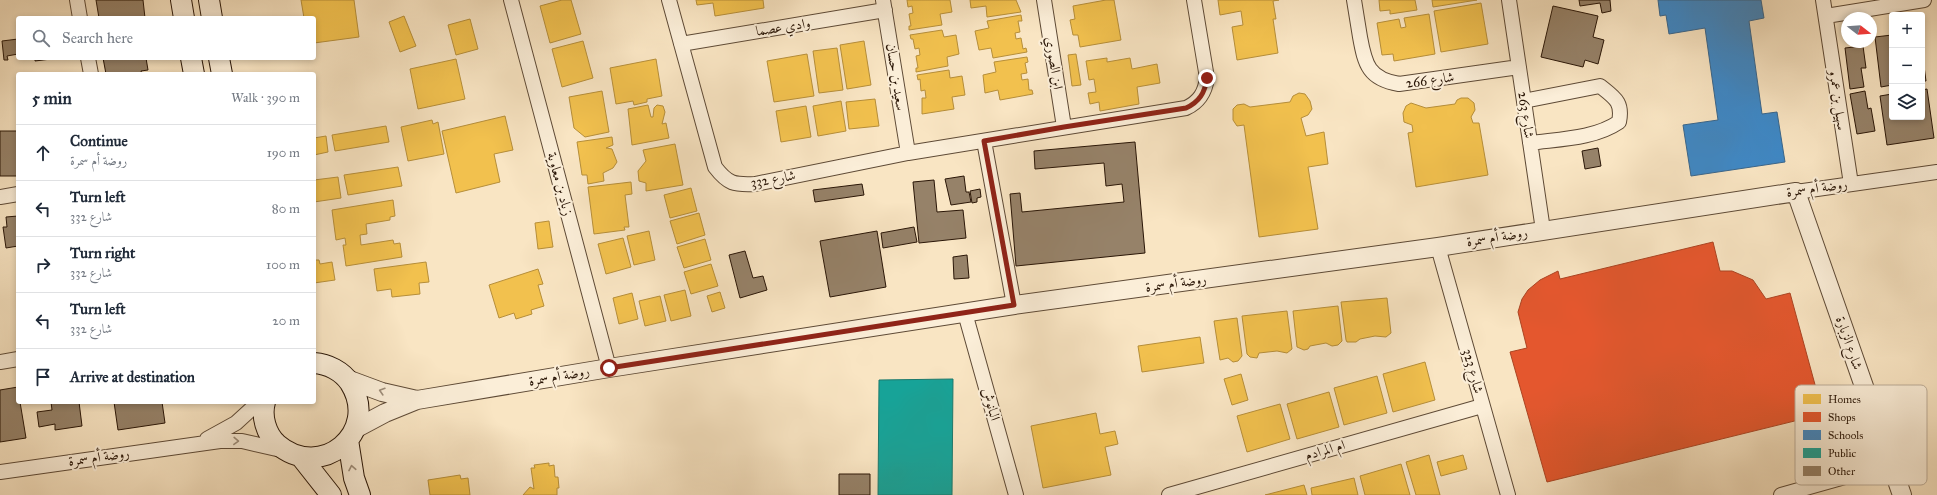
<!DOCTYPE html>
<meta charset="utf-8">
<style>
body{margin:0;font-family:"IM FELL Great Primer",Amiri,serif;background:#f2f2f3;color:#1f2937}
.controls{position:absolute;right:12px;top:12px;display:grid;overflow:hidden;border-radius:4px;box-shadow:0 2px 6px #0003}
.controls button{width:36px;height:36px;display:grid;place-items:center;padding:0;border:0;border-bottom:1px solid #e0e1e3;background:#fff;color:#1f2937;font:20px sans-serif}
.compass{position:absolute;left:1841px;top:12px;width:36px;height:36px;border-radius:50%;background:#fff;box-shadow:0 2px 6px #0003;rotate:107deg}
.stop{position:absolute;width:12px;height:12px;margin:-9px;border:3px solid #8f2418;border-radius:50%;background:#fff}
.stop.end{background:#8f2418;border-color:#fff;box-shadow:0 1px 4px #0008}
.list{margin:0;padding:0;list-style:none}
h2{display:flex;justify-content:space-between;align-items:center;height:52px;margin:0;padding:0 16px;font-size:17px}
h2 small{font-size:13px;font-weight:400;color:#747a83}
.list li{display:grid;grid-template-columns:26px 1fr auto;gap:12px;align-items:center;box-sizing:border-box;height:56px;padding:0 16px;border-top:1px solid #e0e1e3}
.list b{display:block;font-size:15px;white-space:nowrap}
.list p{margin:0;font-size:13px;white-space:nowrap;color:#747a83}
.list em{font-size:13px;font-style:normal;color:#747a83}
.icon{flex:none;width:22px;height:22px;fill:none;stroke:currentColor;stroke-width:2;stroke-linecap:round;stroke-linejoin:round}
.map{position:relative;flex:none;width:1937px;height:495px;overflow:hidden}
.search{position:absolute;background:#fff;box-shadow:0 2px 6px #0003;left:16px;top:16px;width:300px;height:44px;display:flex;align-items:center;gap:10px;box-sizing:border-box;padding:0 14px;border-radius:4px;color:#747a83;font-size:15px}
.panel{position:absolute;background:#fff;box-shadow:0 2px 6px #0003;left:16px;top:72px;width:300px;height:332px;border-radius:4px}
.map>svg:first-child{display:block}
.homes{fill:#f2c14e;stroke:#b68e39}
.shops{fill:#e4572e;stroke:#ac4422}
.schools{fill:#3f88c5;stroke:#39668c}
.public{fill:#17a398;stroke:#1d796c}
.building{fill:#968269;stroke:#2a1607}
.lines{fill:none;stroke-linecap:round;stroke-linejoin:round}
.minor-casing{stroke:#5e4a36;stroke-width:16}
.tertiary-casing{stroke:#5e4a36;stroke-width:20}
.secondary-casing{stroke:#2a1607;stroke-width:22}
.minor{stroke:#fbeed8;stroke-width:14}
.tertiary{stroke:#fbeed8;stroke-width:18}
.secondary{stroke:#fbeed8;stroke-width:20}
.oneway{stroke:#9d8d7a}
.route{stroke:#8f2418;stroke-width:5}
.labels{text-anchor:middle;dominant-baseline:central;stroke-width:4;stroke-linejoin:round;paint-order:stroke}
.street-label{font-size:14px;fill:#2a1607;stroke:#fbeed8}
.key{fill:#fbeed8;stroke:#bcad99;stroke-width:1}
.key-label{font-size:11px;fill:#2a1607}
</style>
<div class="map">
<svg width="1937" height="495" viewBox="0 0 1937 495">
<rect width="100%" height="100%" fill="#f9e5c3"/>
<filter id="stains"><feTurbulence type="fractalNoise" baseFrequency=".005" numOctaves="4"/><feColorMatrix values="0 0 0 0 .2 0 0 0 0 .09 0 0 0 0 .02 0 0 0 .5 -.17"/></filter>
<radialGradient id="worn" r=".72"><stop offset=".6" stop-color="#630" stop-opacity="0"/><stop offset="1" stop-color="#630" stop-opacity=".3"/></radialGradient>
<path class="homes" d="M301,0h53l5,37 -45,6v-25h-10z
M562,0h9l10,34 -31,9 -10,-37z
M696,0h67l1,8 -49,8 -2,-13 -16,2z
M907,0h43l2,12 -12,2 2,11 -33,5v-4h2l-2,-12 4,-1 -1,-7 -4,1z
M970,0h46l5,12 -34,5 -1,-11 -15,2z
M1106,0h8l7,40 -41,7 -2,-12h-5l-3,-15 5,-1 -2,-13z
M1218,0h61l-6,1 3,18h-3l5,34 -41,7 -5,-33 11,-2 -2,-14 -21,4z
M1379,0h36l2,10 -27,4v-4l-10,1z
M1432,0h45l-44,7z
M1481,3l7,41 -47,8 -7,-41z
M1429,14l6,40 -41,7 -1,-7 -11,1 -5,-32 22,-4 2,9 5,-1 -2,-9z
M1021,15l1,6h-4l2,11 -5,1 1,6 5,-1 2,11 3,-1 1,4 -34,6 -2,-10 -12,2 -4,-19 14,-3 -2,-7z
M404,16l12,30 -16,6 -11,-30z
M470,19l8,30 -22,6 -8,-30z
M942,30l2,7 12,-2 3,19 -12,3 1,9 -32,6v-4h2l-2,-12 4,-1 -1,-7 -4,1 -2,-10h-2l-1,-4z
M583,41l10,37 -31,9 -10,-38z
M864,41l7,44 -24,4 -7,-44z
M837,48l6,42 -24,3 -6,-42z
M807,54l7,42 -40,6 -7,-41z
M1076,54l5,31 -9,1 -4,-31z
M1027,57l1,5 -3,1 2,10 -6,1 1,6 6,-1 1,11h3l1,4 -33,6 -2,-10 -13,3 -2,-18 13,-3 -2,-10z
M1107,58v4l23,-4 2,11 25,-5 3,19 -23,4 2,17 -39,7 -1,-9 -9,2 -2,-11 8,-1 -2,-13 -5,1 -3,-19z
M456,59l9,40 -47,10 -8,-40z
M656,59l6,37 -15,3v3l-13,3 -1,-4 -17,3 -6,-36z
M949,70l1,8 12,-2 3,19 -13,2 2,12 -32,5v-16h4l-1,-8 -4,1 -1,-12 -2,1 -1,-5z
M602,91l7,41 -24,5 -11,-9 -5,-31z
M1299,93l6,1 5,7 2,8 -4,6 -7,3 5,18 18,-4 4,32 -20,3 10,62 -59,8 -15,-112 -7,1 -4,-6v-11l4,-4 7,-1 6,3 40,-5 3,-6z
M1461,98h7l6,5 1,7 -4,7 2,6h6l9,52 -72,12 -8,-54 5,-1 -1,-7 -8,-3 -1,-9 3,-7 5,-3 15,5 29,-4 2,-4z
M875,99l4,27 -30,3 -3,-27z
M841,101l5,30 -28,5 -5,-30z
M648,105l3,12h2l1,-9 3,-3 6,1 2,6 -3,12 4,-1 3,15 -37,7 -4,-36z
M806,106l5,31 -30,5 -5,-31z
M505,116l8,34 -19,4 6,28 -44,11 -14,-62z
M432,120l1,4 5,-2 6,32 -36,7 -7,-34z
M386,126l3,16 -54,9 -3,-16z
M326,136l2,16 -14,3v-17z
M612,137l1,8 -7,3 6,1 5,13 -4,6 -10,5 1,8 -16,3 -1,-9h-5l-5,-33z
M675,144l8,41 -37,6v-8l-7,-2 -1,-10 8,-10 -3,-11z
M398,167l4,19 -54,9 -4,-20z
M338,177l3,21 -27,4v-22z
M631,182l1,12 -7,1 4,32h-5l1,3 -31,4 -6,-47z
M691,188l6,23 -27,7 -6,-23z
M393,200l2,16 -5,1v3l-24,4 1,10 -7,1 1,10 32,-5 1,4 6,-1 2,14 -56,9 -3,-21h3l-1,-7 -9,2 -4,-30z
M699,213l6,22 -28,9 -7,-23z
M549,221l4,26 -15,2 -3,-26z
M649,231l6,29 -21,5 -7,-29z
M623,238l8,29 -25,7 -8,-30z
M705,239l6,21 -27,8 -7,-21z
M314,260h5l1,4 12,-2 3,18 -21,3z
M426,262l3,20 -10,1 1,11 -28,3 -1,-8 -14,2 -3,-22z
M711,264l7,22 -27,8 -7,-22z
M538,269l5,15 -5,1 6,21 -13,4 1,4 -16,5 -2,-6 -15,5 -10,-33z
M685,290l6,26 -20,5 -7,-26z
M720,292l5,16 -13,4 -5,-16z
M632,293l6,26 -19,5 -6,-26z
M660,296l6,25 -21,5 -6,-25z
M1387,298l4,35 -5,4 -11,-1 -15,3 -4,3h-9l-1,-2 -5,-38z
M1338,306l4,35 -4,4 -6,1 -6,-3 -16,3 -2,3 -4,1 -7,-3 -4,-36z
M1287,311l5,38 -5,4 -10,-2 -18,2 -2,5 -7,-1 -3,-3 -5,-38z
M1237,318l5,38 -4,5 -5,1 -5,-4 -8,2 -6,-39z
M1200,337l4,26 -62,9 -4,-26z
M1425,362l10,38 -42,12 -10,-38z
M1241,374l7,26 -16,5 -8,-26z
M1377,376l10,37 -43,12 -10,-37z
M1329,392l10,35 -42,12 -10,-35z
M1280,404l10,35 -43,13 -10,-36z
M1096,413l4,21 15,-3 3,13 -13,3 6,28 -68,13 -12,-62z
M1429,455l11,40h-24l-10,-33z
M1463,455l4,14 -26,7 -4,-14z
M549,463v3l5,-1 1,12h3l1,11h-2v7h-34l7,-8 4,2 -3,-21h4l-1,-3z
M1401,464l9,31h-45l-5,-19z
M460,475l1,4 7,-1 2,17h-40l-2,-15z
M1354,478l4,17h-46l-1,-7z
M1304,485l3,10h-42z"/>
<path class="shops" d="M1713,242l7,29h12l21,9 13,19 24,-6 33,121 -276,68 -37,-130 17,-4 -9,-36 4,-13 6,-9 12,-10 18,-9 2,8z"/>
<path class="schools" d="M1658,0h103l3,18 -15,3 13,93 15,-2 8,50 -94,14 -8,-51 35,-5 -13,-92 -36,6 -3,-19 -6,1z"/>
<path class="public" d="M953,379l-1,116h-74l1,-115z"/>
<path class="building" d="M96,0h47l2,18h-46z
M1579,0h31l1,11 -9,2 -2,-10 -20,3z
M1553,6l45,10 -5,21 11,3 -6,24 -13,-4 -2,7 -42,-10z
M1892,35v50l-11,2 -6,-50z
M18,39v15l-11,2 1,4h-4l-2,-19z
M1863,46l3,22h-5l3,19 -14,2 -5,-41z
M1922,51l4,30h-4z
M35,58h24l-24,3z
M103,58h43l2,12 -7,1 1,3h-36z
M1927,89l7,49 -47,7 -7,-49 12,-2v23h30v-27z
M1865,91l3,18 3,-1 4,23 -18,3 -7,-40z
M0,131h18v45h-18z
M1135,142l10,111 -129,13 -6,-72 10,-1 2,19 102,-10 -2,-18 -16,2 -2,-23 -69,6 -1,-18z
M1598,148l3,18 -16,3 -3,-18z
M964,176l2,16h3l2,10 -20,3 -6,-26z
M934,180l3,32 26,-2 3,28 -47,5 -6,-61z
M862,184l2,11 -49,7 -2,-12z
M980,189l1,8 -4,1v4l-5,1 -2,-12z
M18,216v30l-12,2 -3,-21h4l-1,-10z
M914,227l3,15 -34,6 -2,-15z
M877,231l9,56 -56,10 -10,-56z
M745,251l8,27 10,-2 4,14 -27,8 -11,-43z
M967,255l2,23 -15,1 -1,-22z
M18,387v15h2l6,36 -26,4v-52z
M51,402h28l3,24 -27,4v-6l-16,3 -2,-15 15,-2z
M114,402h48l3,21 -47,7z
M839,474h31v21h-31z"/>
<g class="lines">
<defs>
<path id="minor" d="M77,0l3,18
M511,0l98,368
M669,0l46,167c13,17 19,18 40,17l153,-31 278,-45c13,-6 19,-15 21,-30l-13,-78
M883,0l25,153
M1044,0l20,127
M1354,0c2,12 4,25 6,37 5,28 9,42 39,47l120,-17
M1509,0l34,230
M1823,0l28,184
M1826,16l98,-16
M681,44l204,-34
M88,58l3,16
M1524,101l76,-15c15,12 23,16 19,36 -25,17 -60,17 -89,21
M984,141l30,164
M1796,192l141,-20
M0,197l18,-3
M1438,247l70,248
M965,313l51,182
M0,362l18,-3
M207,439l29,-16 23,-21
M0,472l220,-31h22l39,9
M1169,495l313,-89
M1781,495l110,-31"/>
<path id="tertiary" d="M347,379l35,13 35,8
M355,429l30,-16 32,-13 192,-32 405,-63 424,-58 358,-55 106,303"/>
<path id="secondary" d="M181,0l3,18
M209,0l3,18
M191,58l3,16
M219,58l3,16
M265,402c-4,14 1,32 12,42 44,38 104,-12 73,-61 -8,-12 -22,-19 -36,-20
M348,440l6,38 6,17
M301,457l30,38"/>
</defs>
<use href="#minor" class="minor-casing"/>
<use href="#tertiary" class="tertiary-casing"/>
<use href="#secondary" class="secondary-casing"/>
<use href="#minor" class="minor"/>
<use href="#tertiary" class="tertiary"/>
<use href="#secondary" class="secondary"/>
</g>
<defs><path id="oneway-chevron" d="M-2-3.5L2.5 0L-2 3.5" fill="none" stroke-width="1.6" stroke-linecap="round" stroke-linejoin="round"/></defs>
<g class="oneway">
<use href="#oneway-chevron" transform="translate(382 391) rotate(-163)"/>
<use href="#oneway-chevron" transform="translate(236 441) rotate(2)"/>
<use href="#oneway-chevron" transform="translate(352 468) rotate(-101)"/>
</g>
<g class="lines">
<path class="route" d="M609,368l405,-63 -30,-164 80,-14 122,-19c13,-6 19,-15 21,-30"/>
</g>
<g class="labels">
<g class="street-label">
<text transform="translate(783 27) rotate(-9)">وادي عصما</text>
<text transform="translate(1054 63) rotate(81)">ابن الصوري</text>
<text transform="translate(896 77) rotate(81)">سعيد بن حسان</text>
<text transform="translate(1430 80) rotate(-8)">شارع 266</text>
<text transform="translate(1838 100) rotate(82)">سهيل بن عمرو</text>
<text transform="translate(1526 115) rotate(82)">شارع 263</text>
<text transform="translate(773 179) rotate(-10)">شارع 332</text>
<text transform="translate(560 184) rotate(75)">زياد بن معاوية</text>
<text transform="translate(1817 188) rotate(-8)">روضة أم سمرة</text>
<text transform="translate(1497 237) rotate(-9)">روضة أم سمرة</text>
<text transform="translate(1176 283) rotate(-8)">روضة أم سمرة</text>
<text transform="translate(1849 343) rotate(71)">شارع الزبارة</text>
<text transform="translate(1473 371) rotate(75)">شارع 323</text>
<text transform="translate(559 376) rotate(-10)">روضة أم سمرة</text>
<text transform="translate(991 404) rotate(74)">البانوش</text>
<text transform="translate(1325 450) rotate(-16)">ام المرادم</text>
<text transform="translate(99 457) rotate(-8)">روضة أم سمرة</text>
</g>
</g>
<rect x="1795" y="385" width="132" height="100" rx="6" class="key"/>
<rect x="1803" y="394" width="18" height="10" fill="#f2c14e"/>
<rect x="1803" y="412" width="18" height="10" fill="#e4572e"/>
<rect x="1803" y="430" width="18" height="10" fill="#3f88c5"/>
<rect x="1803" y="448" width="18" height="10" fill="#17a398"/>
<rect x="1803" y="466" width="18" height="10" fill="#968269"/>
<g class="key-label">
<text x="1828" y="403">Homes</text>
<text x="1828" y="421">Shops</text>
<text x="1828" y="439">Schools</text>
<text x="1828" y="457">Public</text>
<text x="1828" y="475">Other</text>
</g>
<rect width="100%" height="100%" filter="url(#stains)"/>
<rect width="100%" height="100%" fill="url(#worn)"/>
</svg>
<div class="controls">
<button>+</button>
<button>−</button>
<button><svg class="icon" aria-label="layers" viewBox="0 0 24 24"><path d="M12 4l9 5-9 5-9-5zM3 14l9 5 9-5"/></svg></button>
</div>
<svg class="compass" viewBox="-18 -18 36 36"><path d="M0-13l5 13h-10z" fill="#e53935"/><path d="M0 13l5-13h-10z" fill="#747a83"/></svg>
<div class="stop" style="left:609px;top:368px"></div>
<div class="stop end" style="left:1207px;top:78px"></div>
<div class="search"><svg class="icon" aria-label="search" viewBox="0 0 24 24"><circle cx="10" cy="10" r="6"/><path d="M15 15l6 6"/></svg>Search here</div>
<section class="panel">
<h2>5 min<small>Walk · 390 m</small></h2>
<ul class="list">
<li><svg class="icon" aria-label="ahead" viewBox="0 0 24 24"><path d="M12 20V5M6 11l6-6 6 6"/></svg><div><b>Continue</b><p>روضة أم سمرة</p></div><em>190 m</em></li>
<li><svg class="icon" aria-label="left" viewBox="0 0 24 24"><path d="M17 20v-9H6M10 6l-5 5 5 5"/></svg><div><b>Turn left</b><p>شارع 332</p></div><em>80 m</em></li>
<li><svg class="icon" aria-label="right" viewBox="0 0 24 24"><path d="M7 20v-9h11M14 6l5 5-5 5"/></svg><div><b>Turn right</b><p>شارع 332</p></div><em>100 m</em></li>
<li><svg class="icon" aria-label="left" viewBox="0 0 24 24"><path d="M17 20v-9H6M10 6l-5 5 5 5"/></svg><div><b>Turn left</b><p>شارع 332</p></div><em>20 m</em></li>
<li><svg class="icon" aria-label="arrive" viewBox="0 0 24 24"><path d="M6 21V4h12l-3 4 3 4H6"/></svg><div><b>Arrive at destination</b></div></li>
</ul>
</section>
</div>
